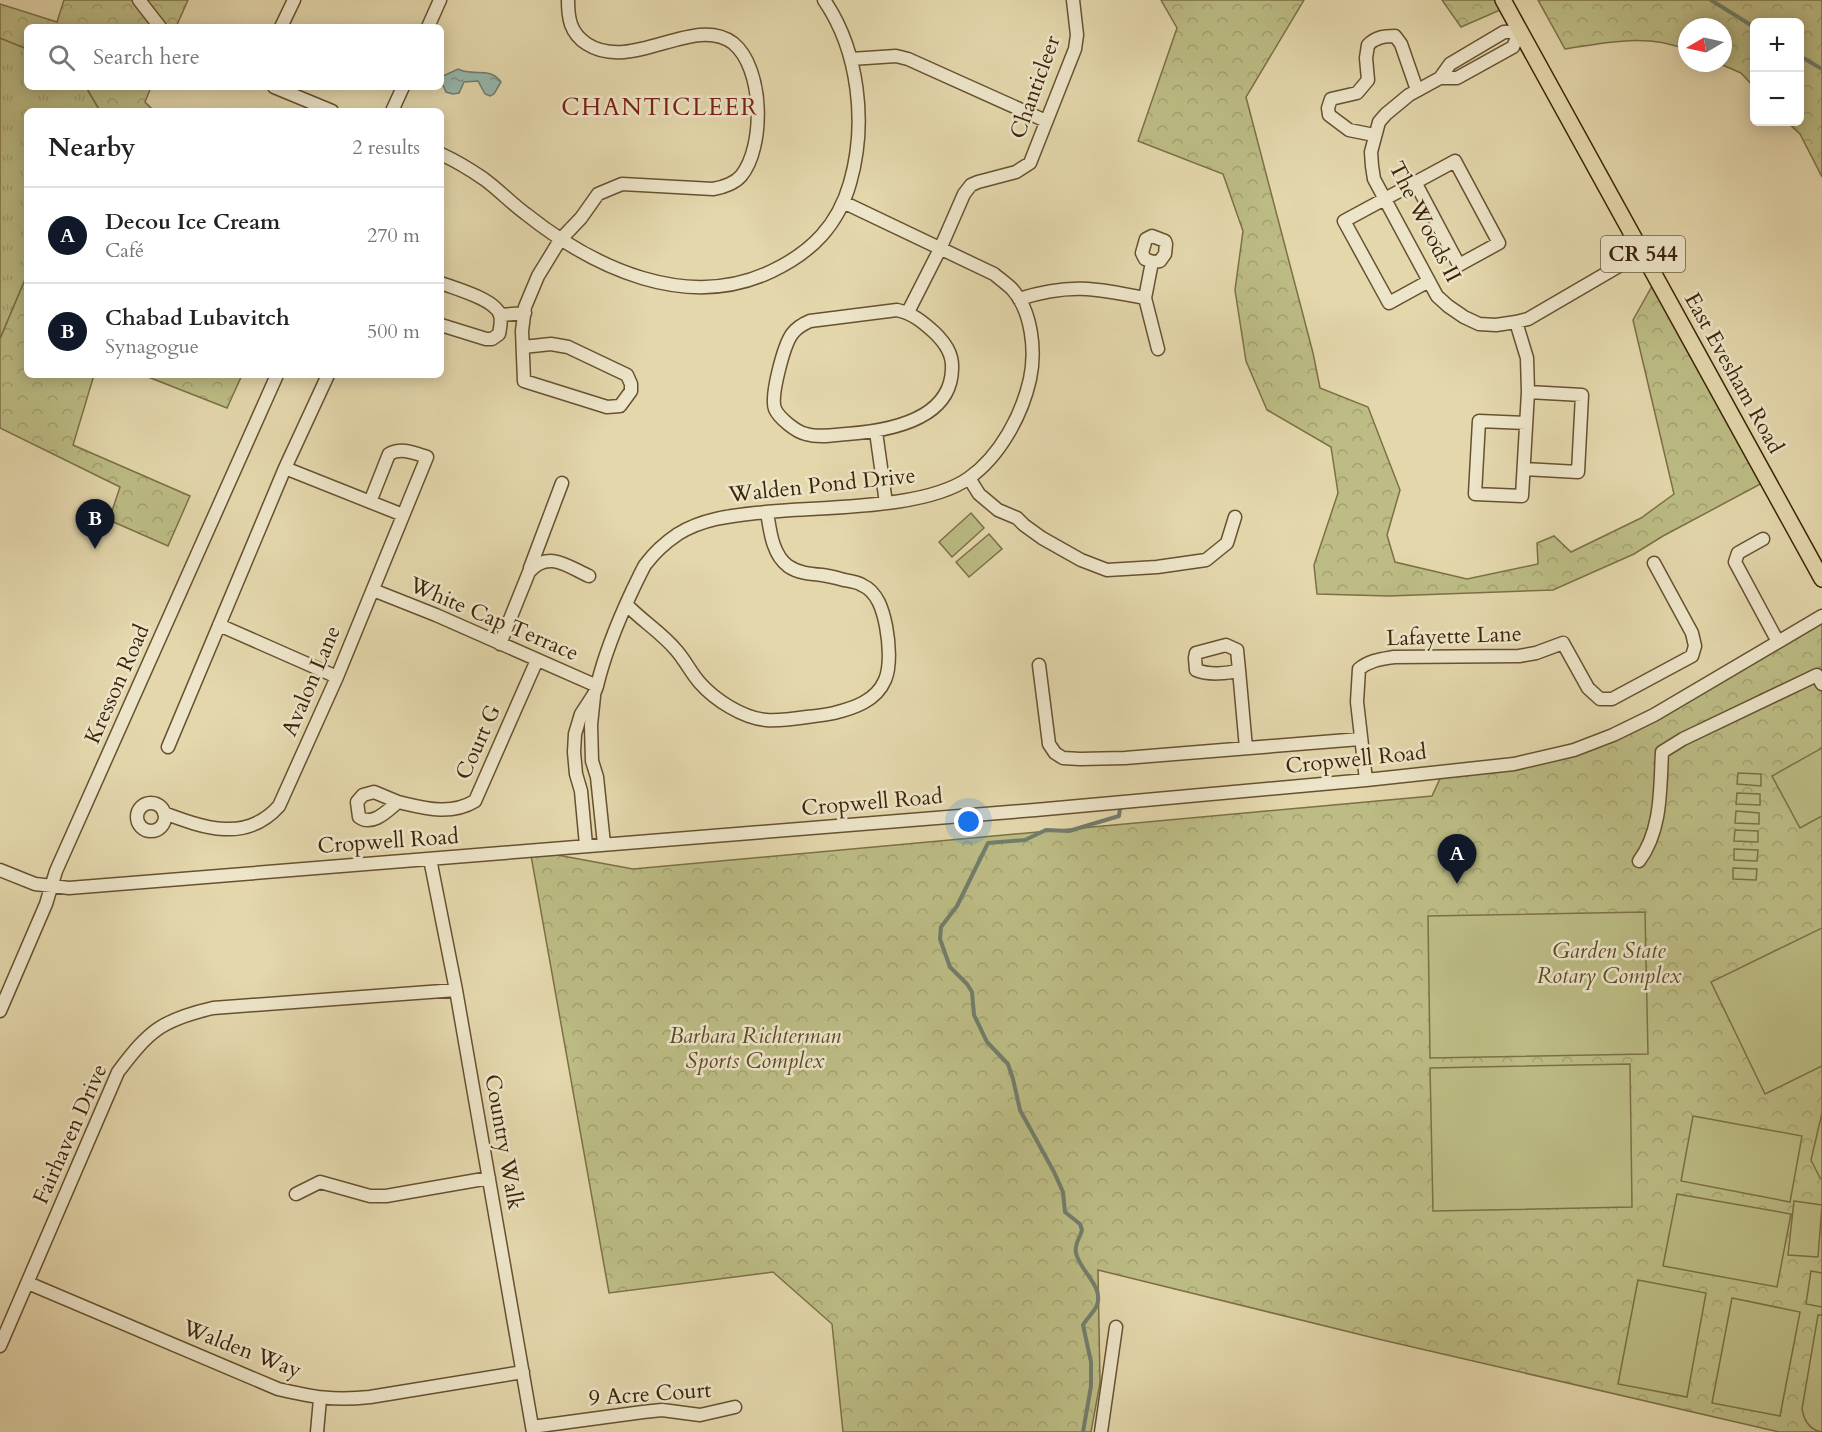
<!DOCTYPE html>
<meta charset="utf-8">
<style>
body{margin:0;font-family:Cardo,serif;background:#f2f2f2;color:#222}
.controls{position:absolute;right:18px;top:18px;display:grid;overflow:hidden;border-radius:9px;box-shadow:0 3px 15px #0003}
.controls button{width:54px;height:54px;display:grid;place-items:center;padding:0;border:0;border-bottom:2px solid #e0e0e0;background:#fff;color:#222;font:30px sans-serif}
.compass{position:absolute;left:1678px;top:18px;width:54px;height:54px;border-radius:50%;background:#fff;box-shadow:0 3px 15px #0003;rotate:261deg}
.you{position:absolute;left:969px;top:822px;width:21px;height:21px;margin:-15px;border:4px solid #fff;border-radius:50%;background:#1a73e8;box-shadow:0 0 0 9px #1a73e833}
.badge{display:grid;place-items:center;width:39px;height:39px;border-radius:50%;background:#111827;color:#fff;font-size:20px;font-weight:700}
.pin{position:absolute;translate:-50% -50px;filter:drop-shadow(0 2px 3px #0008)}
.pin::after{content:'';position:absolute;top:32px;width:21px;height:18px;background:inherit;clip-path:polygon(0 0,100% 0,50% 100%)}
.list{margin:0;padding:0;list-style:none}
h2{display:flex;justify-content:space-between;align-items:center;height:78px;margin:0;padding:0 24px;font-size:26px}
h2 small{font-size:20px;font-weight:400;color:#767676}
.list li{display:grid;grid-template-columns:39px 1fr auto;gap:18px;align-items:center;box-sizing:border-box;height:96px;padding:0 24px;border-top:2px solid #e0e0e0}
.list b{display:block;font-size:22px;white-space:nowrap}
.list p{margin:0;font-size:20px;white-space:nowrap;color:#767676}
.list em{font-size:20px;font-style:normal;color:#767676}
.icon{flex:none;width:33px;height:33px;fill:none;stroke:currentColor;stroke-width:2;stroke-linecap:round;stroke-linejoin:round}
.map{position:relative;flex:none;width:1822px;height:1432px;overflow:hidden}
.search{position:absolute;background:#fff;box-shadow:0 3px 15px #0003;left:24px;top:24px;width:420px;height:66px;display:flex;align-items:center;gap:15px;box-sizing:border-box;padding:0 21px;border-radius:9px;color:#767676;font-size:22px}
.panel{position:absolute;background:#fff;box-shadow:0 3px 15px #0003;left:24px;top:108px;width:420px;height:270px;border-radius:9px}
.map>svg:first-child{display:block}
.grass{fill:url(#grass-tufts);stroke:#7c7046;stroke-width:1.5}
.forest{fill:url(#forest-crowns);stroke:#7c7046;stroke-width:1.5}
.pitch{fill:#bcbc84;stroke:#7c7046;stroke-width:1.5}
.water{fill:url(#water-ripples);stroke:#727d6c;stroke-width:1.5}
.lines{fill:none;stroke-linecap:round;stroke-linejoin:round}
.stream{stroke:#727d6c;stroke-width:4}
.minor-casing{stroke:#675131;stroke-width:15}
.major-casing{stroke:#3d2408;stroke-width:18}
.minor{stroke:#ede5c9;stroke-width:12}
.major{stroke:#e4d7ac;stroke-width:15}
.labels{text-anchor:middle;dominant-baseline:central;stroke-width:5;stroke-linejoin:round;paint-order:stroke}
.shield{fill:#ede5c9;stroke:#725e42;stroke-width:1.5}
.shield-label{font-size:21px;font-weight:bold;fill:#3d2408}
.street-label{font-size:22px;fill:#3d2408;stroke:#ede5c9}
.park-label{font-size:22px;font-style:italic;fill:#5d4a27;stroke:#ede5c9}
.neighbourhood-label{font-size:24px;letter-spacing:1.5px;fill:#7a1f14;stroke:#ede5c9}
</style>
<div class="map">
<svg width="1822" height="1432" viewBox="0 0 1822 1432">
<defs>
<pattern id="grass-tufts" width="24" height="20" patternUnits="userSpaceOnUse" patternTransform="scale(1.5)"><rect width="24" height="20" fill="#bcbc84"/><path d="M3 7l-1-3M5 7V3M7 7l1-3M15 17l-1-3M17 17v-4M19 17l1-3" fill="none" stroke="#a2a170"/></pattern>
<pattern id="forest-crowns" width="20" height="18" patternUnits="userSpaceOnUse" patternTransform="scale(1.5)"><rect width="20" height="18" fill="#bcbc84"/><path d="M2 6a3 3 0 1 1 6 0M12 15a3 3 0 1 1 6 0" fill="none" stroke="#a2a170"/></pattern>
<pattern id="water-ripples" width="26" height="14" patternUnits="userSpaceOnUse" patternTransform="scale(1.5)"><rect width="26" height="14" fill="#96b8ae"/><path d="M2 4q2-2 4 0t4 0M15 11q2-2 4 0t4 0" fill="none" stroke="#7c958c"/></pattern>
</defs>
<rect width="100%" height="100%" fill="#e4d7ac"/>
<filter id="stains"><feTurbulence type="fractalNoise" baseFrequency=".00333" numOctaves="4"/><feColorMatrix values="0 0 0 0 .2 0 0 0 0 .09 0 0 0 0 .02 0 0 0 .5 -.17"/></filter>
<radialGradient id="worn" r=".72"><stop offset=".6" stop-color="#630" stop-opacity="0"/><stop offset="1" stop-color="#630" stop-opacity=".3"/></radialGradient>
<path class="grass" d="M0,38l27,11v38h59l14,24h-73v164l-27,64z"/>
<path class="forest" d="M64,0h124l-12,27h-149v22l-27,-11v-34l57,18z
M1161,0h143l-58,97 67,256 7,35 48,19 32,83 -13,45 8,27 72,17 71,-15 -1,-21 17,-7 17,16 70,-34 33,-24 -41,-174 23,-41 112,201 -105,56 -29,18 -81,36 -164,6 -72,-2 -3,-29 24,-72 -7,-46 -64,-37 -21,-49 -11,-71 8,-59 -20,-57 -85,-33 39,-113z
M1442,0h61l4,7 -46,20z
M1538,0h284v177l-22,-43 -13,-12h13v-100h-46v65l-13,-14 -23,-10h5v-36h-36v23c-41,-17 -80,-7 -122,-1z
M86,87h65l-6,15 9,9h-54z
M27,275v100h67l-21,70 117,51 -22,50 -59,-26 11,-33 -120,-59v-89z
M143,375h99l-15,33z
M1822,616v816h-43l-401,-93 -280,-69 2,113 -9,49h-248l-11,-108 -59,-52 -164,21 -79,-443 103,19 799,-73 11,-24 71,-8 99,-29z"/>
<path class="pitch" d="M971,513l13,15 -32,29 -13,-15z
M989,534l13,15 -33,28 -13,-15z
M1822,748v68l-22,12 -28,-52z
M1738,773l23,1v12l-24,-2z
M1737,793l23,1v11l-24,-1z
M1736,811l23,2v11l-24,-1z
M1735,830l23,1v11l-24,-1z
M1734,849l24,1 -1,11 -23,-1z
M1733,868l24,1 -1,11 -23,-1z
M1645,912l3,142 -218,4 -2,-142z
M1822,928v138l-57,28 -54,-112z
M1630,1064l2,143 -199,4 -3,-143z
M1822,1113v65h-2l-9,-18z
M1693,1116l109,20 -12,66 -109,-21z
M1677,1194l114,20 -14,73 -114,-21z
M1794,1201l28,4 -4,52 -30,-2z
M1811,1271l11,2v34l-16,-3z
M1638,1280l68,13 -19,104 -69,-13z
M1732,1298l68,14 -20,104 -68,-13z
M1818,1315h4v117c-12,-2 -18,-12 -20,-23z"/>
<path class="water" d="M458,69c15,8 32,-3 43,13l-7,12 -4,2 -5,-2 -7,-13 -14,1 -5,11 -6,1 -7,-2 -5,-11v-4z"/>
<g class="lines">
<path class="stream" d="M1711,0l43,27
M1800,56l22,13
M1083,1432l8,-46v-24l-8,-37c4,-7 12,-14 14,-20 7,-19 -18,-35 -21,-52 -2,-9 4,-15 6,-23l-2,-6 -15,-12 -2,-20 -9,-20 -34,-62 -7,-31 -5,-15 -21,-22 -13,-27 -2,-23 -5,-8 -17,-17 -10,-28 1,-12 16,-21 31,-63 37,-3 21,-10 23,1 50,-15 1,-8"/>
<defs>
<path id="minor" d="M139,0l21,27
M281,27l13,-27
M428,27l12,-27
M851,59l45,-3 12,3 138,62
M1440,78h17l56,-31 7,-16 -16,1 -54,32 -10,14 -31,17 -23,19 -7,8 -8,30 1,14 2,13 63,117 11,10 16,11 15,7 17,1 20,-3 12,-3 108,-63 5,-5
M274,87l58,24
M392,111l11,-24
M1374,135l-25,-5 -20,-15 -1,-7 3,-9 26,-6 11,-13 -2,-22 2,-13c8,-8 16,-9 27,-9l6,8 16,46
M441,154c15,7 30,16 43,25 15,11 27,24 42,35 68,54 161,98 246,57 40,-19 66,-46 78,-88 17,-59 9,-132 -26,-183
M1415,182l44,83 40,-22 -44,-82c-37,20 -74,40 -111,60l45,82 40,-22
M441,283c15,6 54,16 59,32 2,6 0,13 -1,19l-7,5h-6l-45,-14
M1145,298l7,-36 8,-1 5,-7 1,-10 -1,-3 -13,-5 -6,3 -4,14 3,6 7,3
M1145,298l13,51
M1019,299c50,-16 75,-11 126,-1
M897,310c15,3 26,12 38,23 10,10 18,21 17,36 -1,51 -65,62 -105,65 -13,1 -28,4 -41,0 -10,-2 -27,-16 -31,-25 -5,-13 9,-64 17,-75 5,-7 11,-10 18,-13z
M908,312l32,-63 24,-55 7,-9 7,-3 38,-10 14,-9 45,-114 2,-14 -4,-35
M500,315l25,-2
M1516,322l11,36 1,34 -6,104 -47,-2 4,-73 47,2
M523,347l28,-3 17,3 59,28 4,9v7l-11,15 -13,1 -83,-26 -2,-50 3,-24 13,-31 22,-36 21,-22 17,-24 24,-10 91,5c11,-2 21,-5 28,-13 24,-29 23,-108 -8,-133 -39,-29 -101,30 -146,1 -17,-11 -19,-26 -19,-44
M876,432l10,71
M285,468l118,47
M1524,469l54,3 4,-77 -54,-3
M969,478l10,16 19,16 19,8 7,7 18,13 39,22 26,10 50,-3 49,-7 21,-17 8,-26
M1763,539l-25,14 -3,9 43,80
M530,568l32,-85
M373,590l63,25 161,71
M626,604c16,17 35,28 50,46 9,10 15,23 24,33 15,17 43,35 66,37 14,1 27,-1 41,-3 9,-1 18,-2 27,-4 20,-5 42,-12 51,-33 6,-14 4,-38 1,-54 -3,-15 -8,-34 -24,-41 -5,-3 -12,-4 -18,-5 -7,-2 -14,-4 -22,-5 -12,-1 -24,-2 -34,-9 -16,-12 -18,-36 -21,-54
M219,625l118,52
M500,644l29,-72c19,-22 38,-6 60,4
M1226,645l11,5 2,20c-12,4 -31,5 -43,0l-1,-12 1,-5z
M1039,665l10,79 6,9 8,5 17,1 45,-1 235,-19
M1239,670l7,78
M594,696l-3,29 1,36 5,16 7,67
M168,747l117,-279 43,-93
M1366,780l-9,-78 2,-33c11,-9 23,-10 35,-12l125,-1 17,-3 27,-10 25,45 12,11h12l80,-43 3,-10 -3,-13 -38,-70
M374,792l24,10c-10,8 -25,25 -39,15l-2,-15 6,-7z
M398,802c26,6 52,14 77,-1l62,-141
M137 817a14 14 0 1 1 28 0a14 14 0 1 1-28 0Z
M164,813c40,15 82,30 115,-7l58,-129 90,-220c-13,-4 -25,-10 -38,-3l-19,48
M586,845l-5,-54 -5,-17 -2,-22 1,-18 6,-20 13,-20 3,-8c8,-34 21,-65 36,-97 4,-8 8,-17 12,-24 9,-12 21,-23 33,-31 24,-15 51,-18 78,-21 58,-7 167,-2 213,-35 31,-22 53,-63 61,-99 6,-28 2,-68 -18,-90 -5,-5 -12,-10 -18,-15l-149,-71
M430,859l26,131 77,442
M1639,861c23,-31 21,-72 23,-109l21,-13 134,-64 5,9
M0,870l35,14 34,4 966,-78 331,-30 148,-16 60,-14 39,-15 41,-20 168,-99
M0,1011l46,-107 10,-33 221,-496
M296,1194l24,-12 50,14h16l103,-18
M28,1283l250,106c35,8 55,12 92,8l153,-25
M0,1346l118,-274c31,-41 43,-52 95,-64l243,-18
M532,1427l111,-15 19,-2 38,5 35,-8
M317,1432l3,-33
M1101,1432l15,-105"/>
<path id="major" d="M1503,0l319,579"/>
</defs>
<use href="#minor" class="minor-casing"/>
<use href="#major" class="major-casing"/>
<use href="#minor" class="minor"/>
<use href="#major" class="major"/>
</g>
<g class="labels">
<rect class="shield" x="1601" y="236" width="84" height="36" rx="4.5"/>
<g class="shield-label">
<text x="1643" y="254">CR 544</text>
</g>
<g class="street-label">
<text transform="translate(1035 87) rotate(-70)">Chanticleer</text>
<text transform="translate(1425 222) rotate(63)">The Woods II</text>
<text transform="translate(1734 373) rotate(61)">East Evesham Road</text>
<text transform="translate(822 485) rotate(-6)">Walden Pond Drive</text>
<text transform="translate(494 619) rotate(23)">White Cap Terrace</text>
<text transform="translate(1454 636) rotate(-2)">Lafayette Lane</text>
<text transform="translate(311 681) rotate(-67)">Avalon Lane</text>
<text transform="translate(117 684) rotate(-66)">Kresson Road</text>
<text transform="translate(478 742) rotate(-66)">Court G</text>
<text transform="translate(1356 759) rotate(-6)">Cropwell Road</text>
<text transform="translate(872 802) rotate(-5)">Cropwell Road</text>
<text transform="translate(388 841) rotate(-4)">Cropwell Road</text>
<text transform="translate(70 1134) rotate(-66)">Fairhaven Drive</text>
<text transform="translate(504 1142) rotate(80)">Country Walk</text>
<text transform="translate(242 1349) rotate(21)">Walden Way</text>
<text transform="translate(650 1394) rotate(-4)">9 Acre Court</text>
</g>
<g class="park-label">
<text x="1609" y="951">Garden State<tspan x="1609" dy="25">Rotary Complex</tspan></text>
<text x="755" y="1036">Barbara Richterman<tspan x="755" dy="25">Sports Complex</tspan></text>
</g>
<g class="neighbourhood-label">
<text x="660" y="107">CHANTICLEER</text>
</g>
</g>
<rect width="100%" height="100%" filter="url(#stains)"/>
<rect width="100%" height="100%" fill="url(#worn)"/>
</svg>
<div class="controls">
<button>+</button>
<button>−</button>
</div>
<svg class="compass" viewBox="-18 -18 36 36"><path d="M0-13l5 13h-10z" fill="#e53935"/><path d="M0 13l5-13h-10z" fill="#767676"/></svg>
<div class="you"></div>
<div class="pin badge" style="left:1457px;top:884px">A</div>
<div class="pin badge" style="left:95px;top:549px">B</div>
<div class="search"><svg class="icon" aria-label="search" viewBox="0 0 24 24"><circle cx="10" cy="10" r="6"/><path d="M15 15l6 6"/></svg>Search here</div>
<section class="panel">
<h2>Nearby<small>2 results</small></h2>
<ul class="list">
<li><span class="badge">A</span><div><b>Decou Ice Cream</b><p>Café</p></div><em>270 m</em></li>
<li><span class="badge">B</span><div><b>Chabad Lubavitch</b><p>Synagogue</p></div><em>500 m</em></li>
</ul>
</section>
</div>
